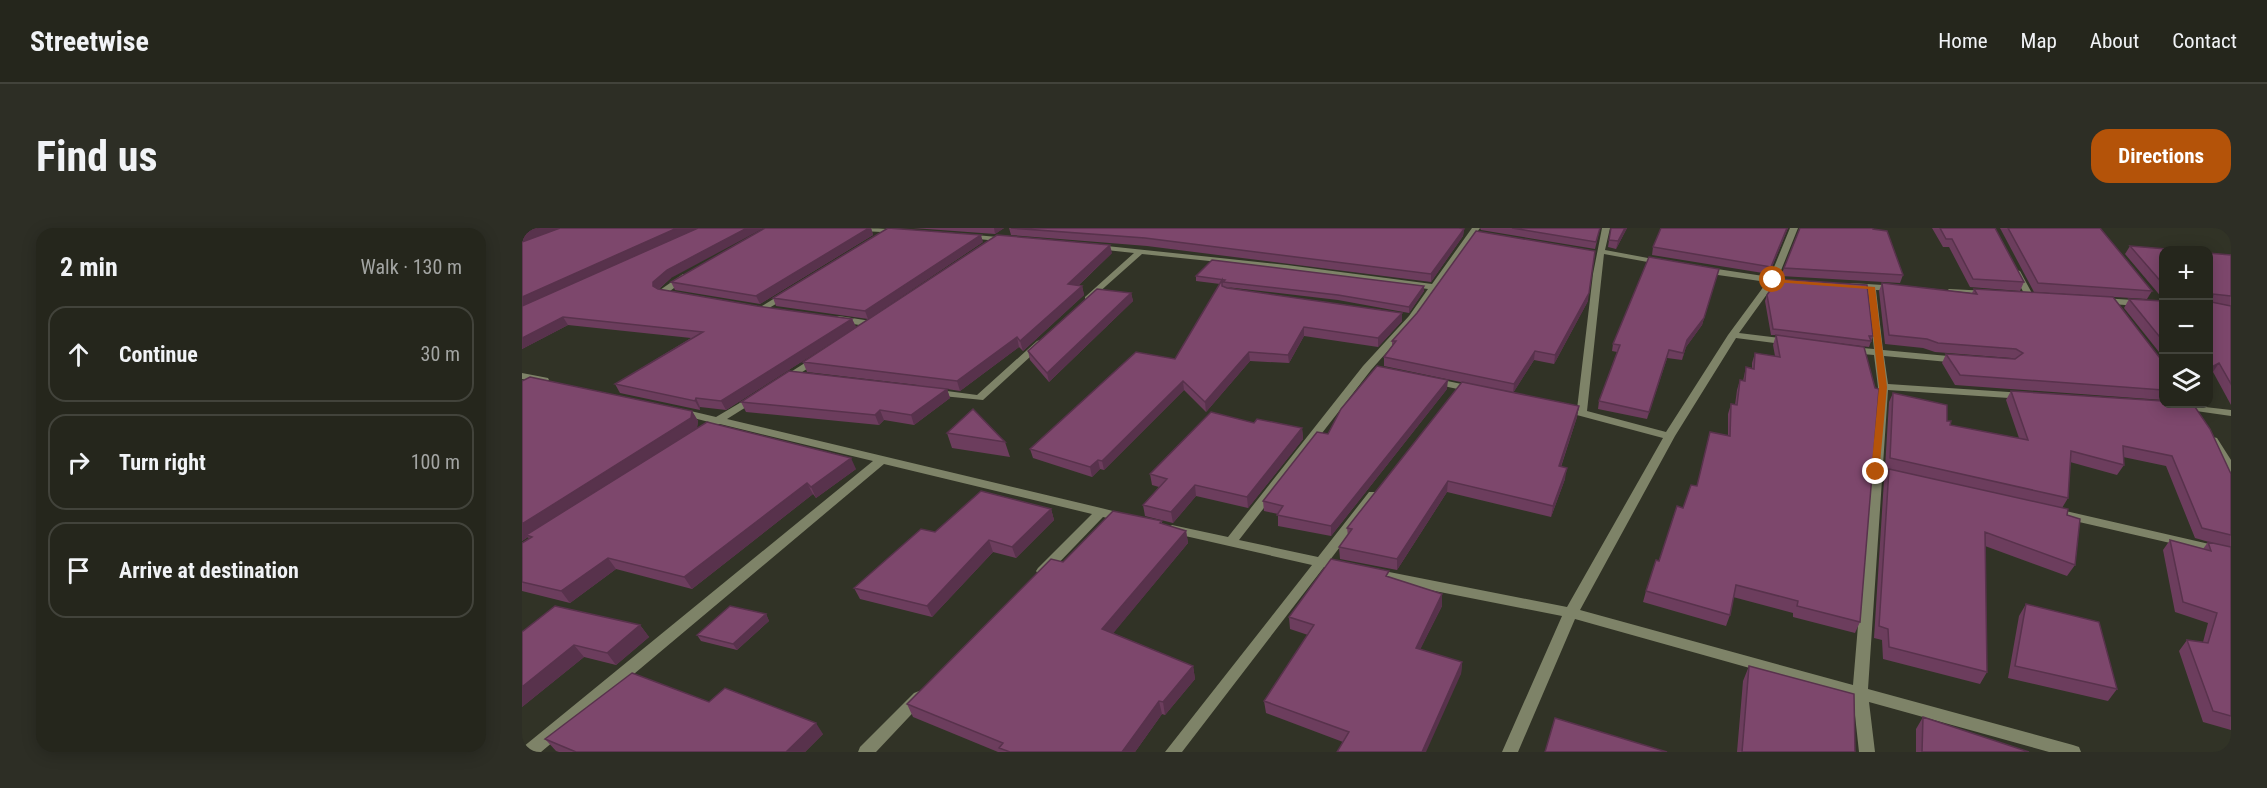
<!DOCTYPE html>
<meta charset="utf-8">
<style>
body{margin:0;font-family:"Roboto Condensed",sans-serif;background:#2d2e25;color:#f1f3f6}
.controls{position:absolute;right:18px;top:18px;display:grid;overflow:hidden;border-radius:12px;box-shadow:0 3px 15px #0003}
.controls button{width:54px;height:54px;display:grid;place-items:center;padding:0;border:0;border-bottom:2px solid #42433b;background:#25261c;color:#f1f3f6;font:30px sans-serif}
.stop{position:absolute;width:18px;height:18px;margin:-14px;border:4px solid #b45309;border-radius:50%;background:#fff}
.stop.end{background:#b45309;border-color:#fff;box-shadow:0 2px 6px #0008}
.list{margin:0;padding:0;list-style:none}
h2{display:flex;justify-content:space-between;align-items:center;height:78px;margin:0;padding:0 24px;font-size:26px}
h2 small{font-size:20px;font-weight:400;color:#a3a5a3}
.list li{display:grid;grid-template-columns:39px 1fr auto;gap:18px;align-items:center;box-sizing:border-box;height:96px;margin:0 12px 12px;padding:0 12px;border:2px solid #42433b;border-radius:18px}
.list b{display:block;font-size:22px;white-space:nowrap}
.list em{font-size:20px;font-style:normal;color:#a3a5a3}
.icon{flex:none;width:33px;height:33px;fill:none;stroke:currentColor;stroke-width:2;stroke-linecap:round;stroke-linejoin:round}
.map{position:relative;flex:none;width:1709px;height:524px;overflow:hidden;border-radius:18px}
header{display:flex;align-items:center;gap:36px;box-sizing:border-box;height:84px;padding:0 30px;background:#25261c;border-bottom:2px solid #42433b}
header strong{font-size:28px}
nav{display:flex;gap:33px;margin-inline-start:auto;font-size:21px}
.intro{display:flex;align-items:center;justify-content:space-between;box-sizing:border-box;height:144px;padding:0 36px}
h1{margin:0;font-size:42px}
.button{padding:15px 27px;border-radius:18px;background:#b45309;color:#fff;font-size:21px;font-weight:700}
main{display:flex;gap:36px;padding:0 36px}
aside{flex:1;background:#25261c;border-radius:18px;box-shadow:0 3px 15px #0003}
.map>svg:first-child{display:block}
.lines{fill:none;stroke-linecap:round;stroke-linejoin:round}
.minor{fill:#7e8368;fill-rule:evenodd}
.wall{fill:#6c3d5d}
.shaded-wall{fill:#58324c}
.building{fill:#7d476c;stroke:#58324c;stroke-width:1.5}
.route{fill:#b45309}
</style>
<header>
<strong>Streetwise</strong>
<nav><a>Home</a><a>Map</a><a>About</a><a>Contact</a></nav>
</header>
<div class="intro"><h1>Find us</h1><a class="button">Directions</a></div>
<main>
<aside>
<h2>2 min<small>Walk · 130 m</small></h2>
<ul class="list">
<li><svg class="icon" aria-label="ahead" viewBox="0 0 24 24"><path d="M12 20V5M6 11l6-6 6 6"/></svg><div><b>Continue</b></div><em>30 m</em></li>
<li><svg class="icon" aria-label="right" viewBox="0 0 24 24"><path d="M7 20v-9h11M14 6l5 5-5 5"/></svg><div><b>Turn right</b></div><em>100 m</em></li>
<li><svg class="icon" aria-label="arrive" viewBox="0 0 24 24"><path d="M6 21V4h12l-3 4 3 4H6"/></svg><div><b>Arrive at destination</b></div></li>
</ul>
</aside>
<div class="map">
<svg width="1709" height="524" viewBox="0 0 1709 524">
<rect width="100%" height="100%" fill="#313326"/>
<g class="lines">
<path class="minor" d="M318,0c16,0 52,0 64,3l-4,2 -56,-3z
M950,0h8l-65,92 -44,50 -132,170 79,17 51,-65h8l2,3 -2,3 -47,62 17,4 2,3 -2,3 -5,2 -18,-5 -142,185h-17l147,-187 -140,-32 -6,-4 6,-4 56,12 135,-171 46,-50 19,-27 -141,-20 -145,-15 -54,48 -3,-1v-4l49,-44 -37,-4 -4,-2 4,-2 190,20 145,19z
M1080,0h8l-5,22 59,11 4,2 -4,2 -60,-11 -17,157 79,21 62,-97 39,-53 -63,-9 -4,-3 4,-3 66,10 20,-49h8l-20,50 5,3 -8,2 -36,50 50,6 5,3 -5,3 -53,-7 -61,98 -95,174 273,75 25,-298 -4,-32 -23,-2 -5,-3 5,-3 23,2 -7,-60h-16l-4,-3 4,-3 48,3v4l-3,1 -20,-1 7,60 76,7 5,3 -5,3 -75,-7 4,28 136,9 5,3 -5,3 -136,-9 -20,299 205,56 6,2 2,5h-32l-180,-50 6,50h-16l-6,-55 -278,-78 -57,133h-16l60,-136 -188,-37 -5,-2 -2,-3 2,-3 5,-2 193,38 96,-169 -105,-28 -1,-2 5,-3 15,4 16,-135z
M443,6l43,4 4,2 -4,2 -40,-4 -4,-2z
M1491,41l7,2 14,26 -1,2 -7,-2 -14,-26z
M161,46l7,2 -20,15 9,3v4l-19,-4v-4z
M1427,61l40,2 4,3 -4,3 -43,-3 -1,-2z
M266,62l4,3 -1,2 -27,16h-6l-1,-2z
M1580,70l62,4v6l-65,-5 -1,-2z
M317,88l32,5 5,3 -5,3 -35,-6v-4z
M518,112l3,1v4l-60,55 -51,-5 -5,-3 5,-3 45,6 60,-54z
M297,126l3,1v4l-35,23h-8l-1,-2z
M0,145l26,5 1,2 -5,3 -22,-4z
M911,150l43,9 1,2 -5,3 -43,-9 -1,-2z
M233,166l5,3 -1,2 -32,20 374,89 28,7 2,3 -6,4 -22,-5 -55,57h-10l-2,-3 2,-3 54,-54 -208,-50 -343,288h-19l1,-5 350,-286 -153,-37 -10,1 -1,-3 -35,-9 -1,-2 5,-3 38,9z
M1657,176l52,6v6l-49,-7 -5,-3z
M1691,209l4,1 14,22v12l-4,-1 -20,-31z
M1535,281l174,40v8l-178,-41 -2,-3 2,-3z
M397,463l5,2 3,4 -3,4 -48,51h-18l2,-5 54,-54z"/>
</g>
<path class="wall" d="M0,0l149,50 -12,11 98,17 95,13 4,8 -130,83 -26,-3v3l-80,-17 -5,-9 76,-46 -123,-13 -46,24z
M243,0h106l2,7 -113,69 -85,-14 -4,-8z
M391,0h91l-9,6z
M487,0l455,1 -1,7 -32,46 -284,-36 -136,-11z
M958,0h120l-5,21 -114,-19z
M1089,0h16l-11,21 -8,-2z
M1139,0h127l-19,46 -117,-19 1,-8z
M1410,0h63l29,54 -4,9 -50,-4 -21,-40h-6z
M1478,0h100l52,63 -5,8 -113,-7z
M461,14l-115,77 -92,-13 -3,-8z
M1608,18l33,4v49l-38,-45z
M590,25l-34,33h4l2,9 -61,56 -4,-4 -59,44 -13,-2 3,9 -36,27 -30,-5 -5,5 -133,-13 -5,-10 176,-17 -110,-13 -4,-10z
M1686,25l23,2v150l-18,-33z
M1262,40l119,7 -3,8 -119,-7z
M1197,41l-17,56 -16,22 -4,13 -15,-2 -20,61 -49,-10 1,-8 18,-49 -5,-1 1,-7z
M674,48l228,10v5l-15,22 -71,-13 -112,-13 176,34 -24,26 -74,-11 -15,27 -39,-2 -44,51 -22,-22 -80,80 -4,-1 -8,8 -59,-19 -3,-9 145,-90 45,-75 -24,-3z
M1360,55l90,10 2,-4 189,73v38l-208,-15 -13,-22 4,-9 67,5 -2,-1 -76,-6 -12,-4 -38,-4 -6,-53z
M609,65l2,8 -84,81 -19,-22 -2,-9z
M1245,67l106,41 -4,11 -88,-11 79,286 -5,11 -62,-16v-4l-60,-16 -3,18 -4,11 -83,-24 3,-11 37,-83 14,-22 31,-50v-22l3,-10 4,1 2,-15 3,-10 3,1 3,-14 6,1v-5l3,-10 20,3 -2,-11 3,-10h-5l-6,-34z
M1607,71l34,2v56l-39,-49z
M1066,73l-34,63 -20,-4 -21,33 -129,-27v-9l8,-11v-5z
M0,153l170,30 6,10 -1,7 159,41 -40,29 -3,-4 -121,95 -76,-20 -46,34 -48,-12v-48l7,-4 -1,-2 -6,4z
M925,161l-116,147 -53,-10v-12l-14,-3 -1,-10 65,-67z
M1489,163l220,83v256l-28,-8 -24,-71 8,-11 16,2 5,-19 -33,-11 -12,-62 7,-10 33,9 5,-7 8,2 -21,-6 -29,-72 -43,-9 1,8 -7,10 -47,-13 -2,36 -6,10 5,7 8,50 -8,11 -82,-30 2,126 -7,12 -97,-25 -1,-19 -8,-2 10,-158 5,-11 -4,-1 4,-66 4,-9 54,28 3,4 69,13 -13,-38z
M1057,178l-2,11 -16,50 4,12 -14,38 -104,-25 -50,78 -57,-11 -1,-12 9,-11 -1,-8z
M732,195l48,5 1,11 -55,69 -52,-12 -23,27 -28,-7 -2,-11 16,-18 -7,-2 -2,-11z
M425,205l58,9 5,15 -58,-9z
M529,281l3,11 -38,38 -23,-6 -61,65 -72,-18 -6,-11 81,-56z
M640,293v3l24,7 2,12 -75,90 80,33 2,13 -30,36 -3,-1 -27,38h-137l-85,-35 -6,-13 156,-142z
M867,349l53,17v12l-22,43 42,13 -1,12 -118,68 -77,-29 -2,-12 44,-66 -18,-6 -1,-12z
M1504,376l91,85 -9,12 -100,-23 11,-62z
M33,378l85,19 9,12 -33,28 -32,-8 -62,50z
M244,386l3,7 -32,29 -36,-9 -4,-6z
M1227,438l106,86h-118l6,-71z
M187,474l114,32 -18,18h-246l-3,-1 -11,-12z
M1401,489l106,35h-113v-23z"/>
<path class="shaded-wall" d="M15,0h23l-38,16v-10z
M155,0h21l-176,80v-11z
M225,0h17l-93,50 -14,12 -4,-4v-4l14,-12z
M347,0h2l2,7 -113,69 -4,-8z
M472,0h10l-9,6z
M1103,0h2l-11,21 2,-8z
M1265,0h1l-19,46 2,-7z
M942,1l-1,7 -32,46v-8z
M459,7l2,7 -115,77 -3,-8z
M588,17l2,8 -42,40 -2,-9z
M1197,41l-17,56 -16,22 -4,13 5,-20z
M560,58l2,9 -61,56 -3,-10z
M902,58v5l-15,22v-6z
M609,65l2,8 -84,81 -2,-9z
M1067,65l-1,8 -34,63 1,-9z
M880,85v8l-24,26v-9z
M41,89l5,8 -46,24v-11z
M330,91l4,8 -130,83 -5,-9z
M782,99v9l-15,27 -1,-8z
M495,109l2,10 -59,44 -3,-10z
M1147,122l-2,8 -20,61 2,-7z
M1013,123l-1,9 -21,33 1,-9z
M727,124l1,9 -44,51 -1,-10z
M1697,135l-6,9 -5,3v-6z
M926,152l-1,9 -116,147v-10z
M661,153l1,9 -80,80 -2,-9z
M425,161l3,9 -36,27 -3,-10z
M174,170l4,9v3l-5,-9z
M1057,178l-2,11 -20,61 2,-12z
M358,182l4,10 -5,5 -4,-10z
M170,183l6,10 -1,7 -171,107 2,2 -6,4v-17z
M780,200l1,11 -55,69 -1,-11z
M329,230l5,11 -40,29 -5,-11z
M576,232l2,9 -8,8 -2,-10z
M1045,240l-2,11 -14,38 2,-11z
M926,253l-1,11 -50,78v-11z
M285,255l6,11 -121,95 -8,-12z
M673,257l1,11 -23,27 -2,-11z
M529,281l3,11 -38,38 -4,-11z
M664,303l2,12 -82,99 -4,-13z
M467,312l4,12 -61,65 -5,-11z
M86,330l8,11 -46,34 -9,-12z
M920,366v12l-27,54 1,-12z
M244,386l3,7 -32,29 -4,-6z
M118,397l9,12 -33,28 -9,-12z
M52,417l10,12 -62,50v-20z
M940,434l-1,12 -35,78h-4z
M671,438l2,13 -30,36 -2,-13z
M637,473l3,13 -27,38h-13z
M294,495l7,11 -18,18h-19z"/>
<path class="building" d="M0,0h15l-15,6z
M38,0h117l-155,69v-55z
M176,0h49l-80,42 -14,12v4l5,3 99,17 95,13 -131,82 -25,-3 -1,3 -80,-17 88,-52 -140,-15 -41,21v-32z
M243,0h104l-113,68 -85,-14z
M366,0l93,7 -116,76 -92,-13z
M489,0h448l5,1 -33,45 -286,-36z
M990,0h88l-4,14z
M1089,0h14l-7,13 -9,-1z
M1139,0h126l-16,39 -118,-20z
M1278,0h73v1l14,2 16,44 -119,-7z
M1418,0h55l29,54 -51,-3 -21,-40h-6z
M1486,0h92l52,63 -114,-8z
M954,3l119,20 -6,42 -34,62 -20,-4 -21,33 -130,-27 12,-16h-4l25,-28z
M475,7l113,10 -42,39 14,2 -62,55 -3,-4 -60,44 -154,-19z
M1608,18l49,4h-16v34z
M1686,25l23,2v41l-18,-2 -2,8 20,4v78l-12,-21 -11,6z
M1127,29l70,12 -15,49 -17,22 -4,13 -14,-3 -20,62 -50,-11 21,-56 -7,-1z
M690,32l212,26 -15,21 -71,-12 -115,-13 2,-2 -29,-4z
M1256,51l89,6 6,51h-4l2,5 -98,-12 -6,-34z
M700,52v6l5,2 175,25 -24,25 -74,-11 -16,28 -39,-3 -44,50 -22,-21 -81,80 -4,-1 -8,7 -60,-18 106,-97 39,7z
M1360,55l95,11 -3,-5 139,8 50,65v28l-203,-15 -14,-21 69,5 8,-6 -7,-4 -78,-6 -11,-4 -38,-4z
M575,61l34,4 -84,80 -19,-22z
M1607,71l34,2v40z
M1254,107l88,12 11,41 4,1 -19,233 -63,-16 1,-5 -62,-16 -6,30 -84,-24 10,-31 3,1 18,-55 6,2 8,-23 6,1 13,-54 20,4 1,-32 6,1 3,-25 5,1 1,-14 8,2 1,-16 25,4z
M855,138l71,14 -117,146 -54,-11 6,-9 -20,-5 54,-69 11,2 13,-25z
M267,143l158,18 -36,26 -31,-5 -5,5 -134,-13z
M8,149l162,34 -1,7 -169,106v-143z
M940,154l117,24 -20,60 8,2 -14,38 -105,-25 -51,78 -58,-12 13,-18 -5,-1z
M1489,163l152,10v3h30l17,25 21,45v61l-29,-7 -30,-72 -49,-10 1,19 -53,-14 -3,47 -178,-40 3,-65 54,12v16h4l-1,4 78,15z
M451,181l32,33 -58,-9z
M689,184l43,11 3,-4 45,9 -55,69 -52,-12 -24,27 -28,-7 24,-26 -17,-5z
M185,194l144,36 -40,29 -4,-4 -123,94 -76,-19 -47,33 -39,-9v-39l10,-6 -6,-2z
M1367,241l179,40 -1,6 13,4 -5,46 -90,-33 2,140 -98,-25 -1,-18 -9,-3z
M459,263l70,18 -39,38 -23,-7 -62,66 -73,-18 67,-59 14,3z
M591,283l49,10 -2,2 26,8 -84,98 91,37 -30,36 -4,-1 -37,51h-112l-11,-4 4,-5 -96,-39 144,-145 12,3z
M1648,312l41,11 -3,-9 23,5v169l-18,-5 -26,-71 21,3 9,-30 -34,-11z
M809,331l58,12 -3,5 56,18 -26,54 46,14 -40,90h-85l12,-20 -85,-31 50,-76 -25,-8z
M1504,376l73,18 18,67 -102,-23z
M33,378l85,19 -33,28 -33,-8 -52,42v-55z
M208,378l36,8 -33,30 -36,-9z
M1227,438l105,28 1,58h-113z
M110,445l77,29 16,-14 91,35 -30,29h-210l-31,-13z
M1401,489l106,35h-107z
M1033,490l112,34h-122z"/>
<path class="route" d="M1248,51l105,8 12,100 -8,87 -8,-2 8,-85 -11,-98 -95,-7z"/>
</svg>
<div class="controls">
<button>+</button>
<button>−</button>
<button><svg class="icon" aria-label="layers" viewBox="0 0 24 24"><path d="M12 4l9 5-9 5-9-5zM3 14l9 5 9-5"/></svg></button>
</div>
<div class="stop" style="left:1251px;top:52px"></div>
<div class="stop end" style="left:1354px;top:244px"></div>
</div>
</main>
